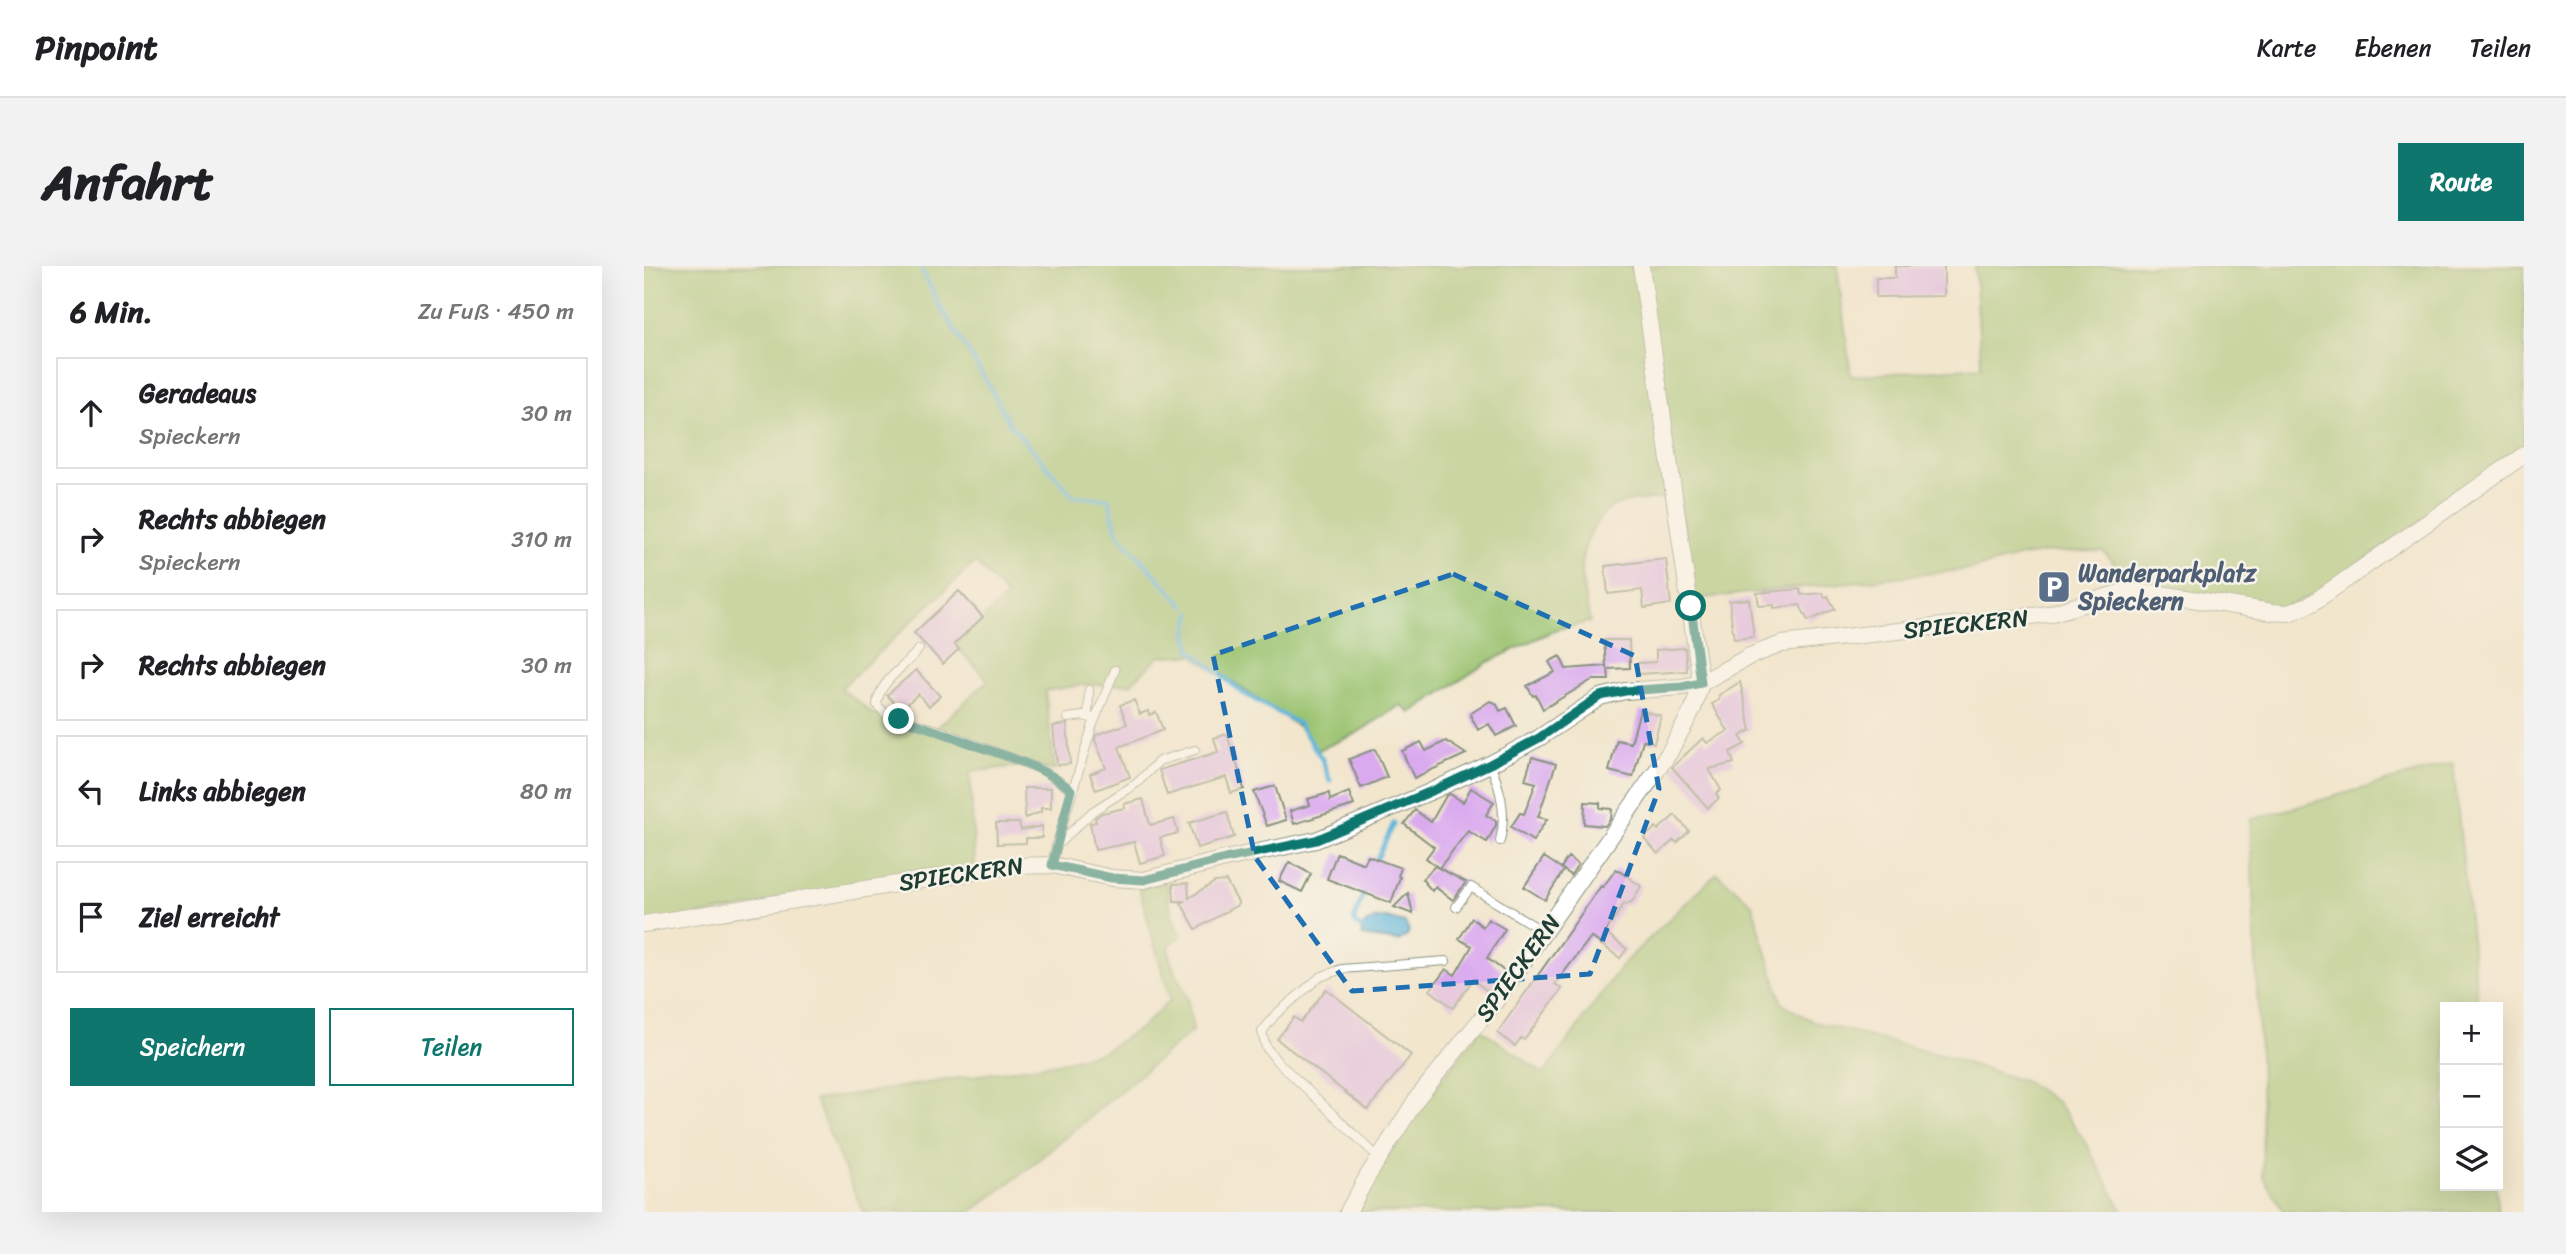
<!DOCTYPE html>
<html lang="de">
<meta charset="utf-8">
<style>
body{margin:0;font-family:Sriracha,sans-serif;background:#f2f2f2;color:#202124}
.controls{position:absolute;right:21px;bottom:21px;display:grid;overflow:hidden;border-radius:0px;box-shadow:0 7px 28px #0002}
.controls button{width:63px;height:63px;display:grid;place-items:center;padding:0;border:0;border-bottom:2px solid #e0e0e0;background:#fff;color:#202124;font:35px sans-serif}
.stop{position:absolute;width:21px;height:21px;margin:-16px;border:5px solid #0f766e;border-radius:50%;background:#fff}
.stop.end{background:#0f766e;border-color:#fff;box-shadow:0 2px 7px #0008}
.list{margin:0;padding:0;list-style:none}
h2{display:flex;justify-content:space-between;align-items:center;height:91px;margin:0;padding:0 28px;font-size:30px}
h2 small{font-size:23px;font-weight:400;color:#757577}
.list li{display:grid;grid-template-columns:46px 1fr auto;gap:21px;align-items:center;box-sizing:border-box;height:112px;margin:0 14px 14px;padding:0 14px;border:2px solid #e0e0e0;border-radius:0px}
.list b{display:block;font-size:26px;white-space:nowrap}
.list p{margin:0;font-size:23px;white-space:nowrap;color:#757577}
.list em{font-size:23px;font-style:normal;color:#757577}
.actions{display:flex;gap:14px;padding:21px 28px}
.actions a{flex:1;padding:16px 0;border:2px solid #0f766e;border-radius:0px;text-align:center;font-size:24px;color:#0f766e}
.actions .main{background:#0f766e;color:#fff}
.icon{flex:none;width:38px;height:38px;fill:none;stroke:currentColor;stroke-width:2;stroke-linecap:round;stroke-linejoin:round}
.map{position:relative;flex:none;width:1880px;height:946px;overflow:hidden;border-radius:0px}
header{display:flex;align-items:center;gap:42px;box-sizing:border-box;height:98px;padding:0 35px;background:#fff;border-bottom:2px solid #e0e0e0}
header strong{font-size:33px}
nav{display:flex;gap:38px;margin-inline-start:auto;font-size:24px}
.intro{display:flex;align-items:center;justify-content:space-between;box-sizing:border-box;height:168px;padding:0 42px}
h1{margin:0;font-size:49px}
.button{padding:18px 32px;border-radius:0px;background:#0f766e;color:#fff;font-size:24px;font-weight:700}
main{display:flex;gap:42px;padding:0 42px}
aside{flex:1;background:#fff;border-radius:0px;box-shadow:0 7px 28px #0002}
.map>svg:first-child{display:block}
.green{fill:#9ac26e;stroke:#5c8051;stroke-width:2;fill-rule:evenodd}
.water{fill:#5cb4d9;stroke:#3e7886;stroke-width:2}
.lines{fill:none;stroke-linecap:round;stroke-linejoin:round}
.stream{stroke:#5cb4d9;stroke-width:4.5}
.building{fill:#daaaef}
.lane-casing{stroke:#889280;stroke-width:10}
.street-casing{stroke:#889280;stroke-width:18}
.lane{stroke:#fff;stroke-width:8}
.street{stroke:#fff;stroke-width:16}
.route{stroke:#0f766e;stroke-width:9}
.marked{fill:none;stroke:#1f6fb2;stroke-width:5;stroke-dasharray:14 9;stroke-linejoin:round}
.labels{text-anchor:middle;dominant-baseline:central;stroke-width:5;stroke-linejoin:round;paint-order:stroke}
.service-label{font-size:24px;font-weight:bold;fill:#4e5e75;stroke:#f7f3e8;text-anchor:start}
.street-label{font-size:24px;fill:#1f3d34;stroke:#f7f3e8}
</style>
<header>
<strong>Pinpoint</strong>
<nav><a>Karte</a><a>Ebenen</a><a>Teilen</a></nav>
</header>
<div class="intro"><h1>Anfahrt</h1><a class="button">Route</a></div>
<main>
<aside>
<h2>6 Min.<small>Zu Fuß · 450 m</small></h2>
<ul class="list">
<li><svg class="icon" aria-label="ahead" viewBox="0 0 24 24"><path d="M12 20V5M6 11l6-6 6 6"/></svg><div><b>Geradeaus</b><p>Spieckern</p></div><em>30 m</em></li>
<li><svg class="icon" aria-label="right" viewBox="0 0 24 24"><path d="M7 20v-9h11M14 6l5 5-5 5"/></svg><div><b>Rechts abbiegen</b><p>Spieckern</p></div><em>310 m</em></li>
<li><svg class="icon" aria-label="right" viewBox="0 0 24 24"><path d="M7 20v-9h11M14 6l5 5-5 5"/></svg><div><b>Rechts abbiegen</b></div><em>30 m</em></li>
<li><svg class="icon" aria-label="left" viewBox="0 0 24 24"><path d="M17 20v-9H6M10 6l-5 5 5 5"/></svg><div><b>Links abbiegen</b></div><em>80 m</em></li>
<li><svg class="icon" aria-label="arrive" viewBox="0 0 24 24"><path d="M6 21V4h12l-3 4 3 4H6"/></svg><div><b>Ziel erreicht</b></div></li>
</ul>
<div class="actions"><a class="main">Speichern</a><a>Teilen</a></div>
</aside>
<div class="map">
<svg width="1880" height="946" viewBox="0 0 1880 946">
<rect width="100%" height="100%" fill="#f7f3e8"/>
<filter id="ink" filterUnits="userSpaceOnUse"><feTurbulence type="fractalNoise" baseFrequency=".0143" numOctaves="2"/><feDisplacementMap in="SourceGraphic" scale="14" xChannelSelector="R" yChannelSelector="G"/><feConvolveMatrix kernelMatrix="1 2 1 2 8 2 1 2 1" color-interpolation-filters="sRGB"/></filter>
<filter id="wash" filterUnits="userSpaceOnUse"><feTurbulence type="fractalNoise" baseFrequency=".00686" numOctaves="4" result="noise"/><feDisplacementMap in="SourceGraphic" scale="28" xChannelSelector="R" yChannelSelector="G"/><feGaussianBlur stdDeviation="1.57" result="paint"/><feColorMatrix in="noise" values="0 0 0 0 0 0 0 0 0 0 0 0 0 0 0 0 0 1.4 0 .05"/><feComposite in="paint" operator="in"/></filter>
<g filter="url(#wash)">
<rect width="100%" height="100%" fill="#f2e6cd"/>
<path class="green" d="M0,0h1193l14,110 130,-9 -6,-101h549v184l-210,145 -33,13 -159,-19 -4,-21 -15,-17 -52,1 -29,4 -50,13 -278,30 -15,-103c-19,3 -41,3 -60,8 -22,7 -37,42 -38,63 0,18 6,37 9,55l-33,7 -69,33 -78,51 -9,-8 -46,29 -39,17 -16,-23 -107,-73 -33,1 -30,28 -48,1 -37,6 10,79 -37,-4 -48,6 5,98 -331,54zM331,296l32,34 -52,49 33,35 -54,51 -61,-17 -32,-26z
M1809,497l25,244h-33v179h51l3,26h-215l-21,-35 -2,-98 -11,-259z
M1073,607l35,31 30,100 32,18 137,36 75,24 31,20 15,20 13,20 38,70h-768c34,-66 80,-124 126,-183l63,45 78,-109z
M522,616c2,21 6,36 15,55l-12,8 1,15 17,37 6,33 -163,137 -59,45h-108l-48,-112 243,-37 44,-11 40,-25 28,-27 -31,-112z"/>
<path class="water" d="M741,652l20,5 4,8 -2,5 -9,5 -36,-5 -1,-9 13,-8z"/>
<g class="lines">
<path class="stream" d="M276,0l19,39 50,80 20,38 64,73 36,3 8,34 67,73
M547,346l-4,20 4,18 52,43 56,31 23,35 8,22
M730,599l20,-42
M717,661l-5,-2 -2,-5 11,-31"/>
</g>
<g id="blocks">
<path class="building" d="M1251,0h49v30l-68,1v-19h19z
M1022,293l5,45 -27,4 -2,-18 -34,4 -3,-28z
M1156,323l1,6 22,-2 2,5 3,-2 7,13 -27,12 -8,-16 -26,3v-3l-15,1 -2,-13z
M315,325l24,26 -29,27 5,5 -16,15 -29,-31z
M1105,333l5,38 -20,2 -5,-38z
M960,374h25l1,28 -22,1 1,11h-17l-49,29 -7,-14 -3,1 -6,-10 28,-14 -6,-10 11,-6 6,13 40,-3z
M1041,382l2,23 -49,3v-11l18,-1v-12z
M272,404l24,26 -11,10 -11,-12 -17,16 -14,-15z
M1096,416l11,48 -11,6 5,8 -15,8 4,11 -25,6 12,21 -5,4 3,4 -11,10 -36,-41 31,-29 4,5 21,-12 -16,-27 7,-4v-5z
M490,434l6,14 8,-3 1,4 7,-3 7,18 -44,17 11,30 -34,13 -6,-16 16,-6 -11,-28 1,-5 31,-11 -7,-19z
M846,435l6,2 4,8 7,-3 9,18 -20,10 -7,-12 -11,6 -8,-16z
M996,444l21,6 -7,27 -11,-3 -10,37 -24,-6 8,-31 14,3z
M423,458l3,40 -13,1 -4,-39z
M583,468l17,55 -13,4 -5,-16 -59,18 -8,-25 59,-18 -4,-14z
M802,475l20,13 -52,24 -12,-27 19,-9 5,9z
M731,483l12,28 -26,11 -12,-29z
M888,491l24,7 -18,53 9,2 -14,22 -22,-14 9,-14 4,1 12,-31 -11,-3z
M631,520l11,34 -19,6 -13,-34z
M380,522h27v20h-10v4l-16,6z
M827,522l23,14 -8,13 10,6v4l-9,17 -19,-11 -29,37 -13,-10 8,-11 -30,-23 11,-14 16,12 15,-26 4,-2 13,8z
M705,526l5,13 -60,19 -4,-13 20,-6 -2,-6 21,-6 1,7z
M499,533l7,26 24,-6 4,14 -18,5 5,18 -25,7 -6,-21 -39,8 -5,-27 6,-1 -1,-4 7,-5 23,-5 -1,-4z
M941,536l15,1v5l12,1 -1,9 -6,8 -21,-2z
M583,546l7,25 -37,11 -8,-25z
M1031,549l14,16 -12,12 -3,-3 -16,14 -14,-16 12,-11 2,3z
M352,557h23l2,7 21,-4v12h-16v5l-29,1z
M693,587l27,11 4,-8 33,12 -3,8 2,1 -9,26 -64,-24z
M900,591l20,13 -19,30 -21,-13z
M924,591l10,7 -7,11 -10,-7z
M645,596l22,12 -9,18 -23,-11z
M791,600l31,16 -13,18 -18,-13 -3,4 -10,-12z
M972,603l25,17 -8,14 -6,5 -3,-2 -18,30 21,16 -7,9 -29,-21 -36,47 7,5 -38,51 -3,-2 -6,8 -18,-13 104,-147 2,1z
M582,615l13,23 -43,25 -15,-26 4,-2h-11l-1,-17 15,-1 1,15 26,-16z
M764,627l5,21 -19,-7z
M828,652l11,9 5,-8 17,10 -18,29 17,13 -15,21 -16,-12 -20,28 -23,-18 16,-21 9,6 17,-29 -13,-7z
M682,723l85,66 -43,55 -91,-71 17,-22 7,5z"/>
</g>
</g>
<g filter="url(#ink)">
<use href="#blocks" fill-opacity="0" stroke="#889280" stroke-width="2"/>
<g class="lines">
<defs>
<path id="lane" d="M275,383c-14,18 -41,33 -42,56l8,8 14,6 36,10 108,41 28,20
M444,451l1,-27
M424,452l15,-2 12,3
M846,498c11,26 17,49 10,77
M413,577l35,-116 23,-57
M408,599l4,-19 37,-35 44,-28 22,-22 36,-11
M812,641l15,-20 73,45
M735,892l-103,-98 -10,-13 -4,-15 13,-17 45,-38 22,-8 104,-8"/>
<path id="street" d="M0,658l367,-58 41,-1 60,13 32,2 81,-21 91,-19 116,-49 58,-27 49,-26 61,-41 25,-6 57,-4 19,-4 49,-27 32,-12 267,-30 74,-22 32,1 116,19 18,1 22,-9 213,-149
M704,946l19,-35 51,-80 77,-95 174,-249 24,-44 8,-26 -60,-417"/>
</defs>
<use href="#lane" class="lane-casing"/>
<use href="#street" class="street-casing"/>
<use href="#lane" class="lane"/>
<use href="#street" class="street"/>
</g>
</g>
<g class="lines" filter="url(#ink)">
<path class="route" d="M255,453c27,7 52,17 78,27 34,12 66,20 94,44l-19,75 60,13 32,2 81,-21 91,-19 116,-49 58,-27 49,-26 61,-42 25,-5 57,-4 19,-4 -10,-77"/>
</g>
<path d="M0 0H1880V946H0ZM809,308l182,82 24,133 -69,185 -238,17 -97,-134 -42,-202z" fill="#f2e6cd" fill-opacity=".55" fill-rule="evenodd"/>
<path class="marked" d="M809,308l182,82 24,133 -69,185 -238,17 -97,-134 -42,-202z"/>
<defs>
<symbol id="parking-square" viewBox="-11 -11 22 22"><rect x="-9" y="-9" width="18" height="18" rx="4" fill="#5c6f8a" stroke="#f7f3e8"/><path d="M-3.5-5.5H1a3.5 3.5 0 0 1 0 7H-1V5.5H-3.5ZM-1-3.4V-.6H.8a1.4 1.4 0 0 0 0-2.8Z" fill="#fff"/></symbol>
</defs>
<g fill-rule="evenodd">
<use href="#parking-square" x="1391" y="302" width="38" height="38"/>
</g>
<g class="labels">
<g class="service-label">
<text x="1434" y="307">Wanderparkplatz<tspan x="1434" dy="28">Spieckern</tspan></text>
</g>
<g class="street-label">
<text transform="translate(1322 358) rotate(-6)">SPIECKERN</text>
<text transform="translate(317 608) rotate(-8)">SPIECKERN</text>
<text transform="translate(874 702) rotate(-54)">SPIECKERN</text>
</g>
</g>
</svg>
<div class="controls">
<button>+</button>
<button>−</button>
<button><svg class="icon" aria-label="layers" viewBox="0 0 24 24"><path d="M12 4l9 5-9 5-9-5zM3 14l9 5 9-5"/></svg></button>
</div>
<div class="stop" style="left:1047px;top:340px"></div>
<div class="stop end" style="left:255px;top:453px"></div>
</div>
</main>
